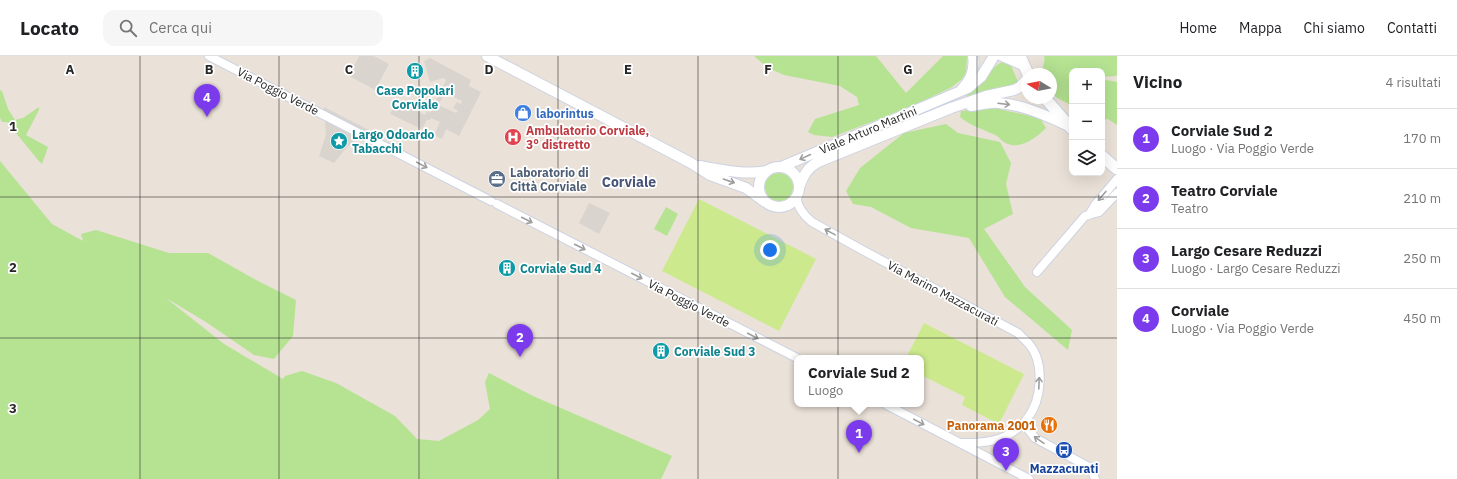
<!DOCTYPE html>
<html lang="it">
<meta charset="utf-8">
<style>
body{margin:0;font-family:"IBM Plex Sans",sans-serif;background:#f6f6f6;color:#202124}
.controls{position:absolute;right:12px;top:12px;display:grid;overflow:hidden;border-radius:8px;box-shadow:0 4px 16px #0002}
.controls button{width:36px;height:36px;display:grid;place-items:center;padding:0;border:0;border-bottom:1px solid #e0e0e0;background:#fff;color:#202124;font:20px sans-serif}
.compass{position:absolute;left:1021px;top:12px;width:36px;height:36px;border-radius:50%;background:#fff;box-shadow:0 4px 16px #0002;rotate:280deg}
.you{position:absolute;left:770px;top:194px;width:14px;height:14px;margin:-10px;border:3px solid #fff;border-radius:50%;background:#1a73e8;box-shadow:0 0 0 6px #1a73e833}
.badge{display:grid;place-items:center;width:26px;height:26px;border-radius:50%;background:#7c3aed;color:#fff;font-size:13px;font-weight:700}
.pin{position:absolute;translate:-50% -33px;filter:drop-shadow(0 1px 2px #0008)}
.pin::after{content:'';position:absolute;top:21px;width:14px;height:12px;background:inherit;clip-path:polygon(0 0,100% 0,50% 100%)}
.popup{position:absolute;left:794px;top:299px;width:130px;height:52px;box-sizing:border-box;display:grid;place-content:center;border-radius:8px;background:#fff;filter:drop-shadow(0 1px 3px #0005);font-size:13px;white-space:nowrap;color:#757577}
.popup b{font-size:15px;color:#202124}
.popup::after{content:'';position:absolute;left:50%;top:100%;margin-left:-8px;border:8px solid transparent;border-top-color:#fff}
.list{margin:0;padding:0;list-style:none}
h2{display:flex;justify-content:space-between;align-items:center;height:52px;margin:0;padding:0 16px;font-size:17px}
h2 small{font-size:13px;font-weight:400;color:#757577}
.list li{display:grid;grid-template-columns:26px 1fr auto;gap:12px;align-items:center;box-sizing:border-box;height:60px;padding:0 16px;border-top:1px solid #e0e0e0}
.list b{display:block;font-size:15px;white-space:nowrap}
.list p{margin:0;font-size:13px;white-space:nowrap;color:#757577}
.list em{font-size:13px;font-style:normal;color:#757577}
.icon{flex:none;width:22px;height:22px;fill:none;stroke:currentColor;stroke-width:2;stroke-linecap:round;stroke-linejoin:round}
.map{position:relative;flex:none;width:1117px;height:423px;overflow:hidden}
header{display:flex;align-items:center;gap:24px;box-sizing:border-box;height:56px;padding:0 20px;background:#fff;border-bottom:1px solid #e0e0e0}
header strong{font-size:19px}
nav{display:flex;gap:22px;margin-inline-start:auto;font-size:14px}
.search{width:280px;height:36px;background:#f6f6f6;display:flex;align-items:center;gap:10px;box-sizing:border-box;padding:0 14px;border-radius:12px;color:#757577;font-size:15px}
main{display:flex}
aside{flex:1;background:#fff}
.map>svg:first-child{display:block}
.green{fill:#b5e392}
.pitch{fill:#ccea8d}
.plaza{fill:#dad4cf;fill-rule:evenodd}
.lines{fill:none;stroke-linecap:round;stroke-linejoin:round}
.minor-casing{stroke:#cdd3e1;stroke-width:10}
.tertiary-casing{stroke:#cdd3e1;stroke-width:12}
.secondary-casing{stroke:#cdd3e1;stroke-width:13}
.minor{stroke:#fff;stroke-width:8}
.tertiary{stroke:#fff;stroke-width:10}
.secondary{stroke:#fff;stroke-width:11}
.oneway{stroke:#9e9e9e}
.grid{fill:none;stroke:#272727;stroke-width:1;stroke-opacity:0.55}
.labels{text-anchor:middle;dominant-baseline:central;stroke-width:3.5;stroke-linejoin:round;paint-order:stroke}
.culture-label{font-size:12px;font-weight:bold;fill:#0d838f;stroke:#fff;text-anchor:start}
.street-label{font-size:12px;fill:#272727;stroke:#fff}
.shop-label{font-size:12px;font-weight:bold;fill:#366cbe;stroke:#fff;text-anchor:start}
.health-label{font-size:12px;font-weight:bold;fill:#be3a42;stroke:#fff;text-anchor:start}
.service-label{font-size:12px;font-weight:bold;fill:#4e5e75;stroke:#fff;text-anchor:start}
.food-label{font-size:12px;font-weight:bold;fill:#c56008;stroke:#fff;text-anchor:end}
.transit-label{font-size:12px;font-weight:bold;fill:#164399;stroke:#fff}
.quarter-label{font-size:14px;font-weight:bold;fill:#475478;stroke:#fff}
.grid-label{font-size:13px;text-anchor:middle;font-weight:bold;fill:#272727;stroke:#fff;stroke-width:3.5;stroke-linejoin:round;paint-order:stroke}
</style>
<header>
<strong>Locato</strong>
<div class="search"><svg class="icon" aria-label="search" viewBox="0 0 24 24"><circle cx="10" cy="10" r="6"/><path d="M15 15l6 6"/></svg>Cerca qui</div>
<nav><a>Home</a><a>Mappa</a><a>Chi siamo</a><a>Contatti</a></nav>
</header>
<main>
<div class="map">
<svg width="1117" height="423" viewBox="0 0 1117 423">
<rect width="100%" height="100%" fill="#eae1d8"/>
<path class="green" d="M754,0h122l30,37 37,-37h24l-1,16 -4,7 -10,8 -41,20 -79,30 -18,-2 -6,-3 7,-13 44,-14 -2,-8 -17,-11 -56,-11 -16,-7z
M1044,0h73v19l-1,1 -14,1v-6h-30v35c-6,-5 -18,-7 -21,-15 -1,-5 0,-12 0,-17h-8c-2,-6 3,-12 1,-18z
M1003,6l7,1 8,19 -2,4 -30,5 -19,6 -1,-1c5,-5 11,-8 15,-12 7,-8 12,-19 22,-22z
M1102,23l15,3v43l-9,-6 -6,1z
M0,34l2,1 6,18 7,11 8,-2 16,-11v3l-13,25 22,12 -6,17 -4,-4 -31,-38h-5l-2,-4z
M994,52l46,10 6,10c-9,9 -24,21 -38,16 -5,-1 -9,-8 -15,-10 -11,-5 -24,-9 -33,-17l1,-6z
M946,68l12,9 42,9 11,21 -5,21 7,30 -29,15 41,58 47,43 -4,20 -63,-53 -36,-59 -58,-10 -40,-21 -18,-3 -7,-13 14,-23 44,-35z
M0,105l52,63 31,17 -2,-7 15,-4 73,23h39l48,27 40,20 -3,36 -19,23 -20,-4 -48,-33 -40,-24 58,46 59,35 2,-3 17,-5 34,12 59,33 22,23 22,2 39,-21 12,-11 -5,-27 4,-9 44,23 139,60 -11,23h-661z
M765 131a14 14 0 1 1 28 0a14 14 0 1 1-28 0Z
M666,151l12,7 -11,22 -13,-7z"/>
<path class="pitch" d="M699,143l117,60 -37,72 -117,-60z
M924,267l100,51 -25,50 -37,-19 3,-8 -44,-22v-17h-15z"/>
<path class="plaza" d="M359,0h15l15,8 -14,26 -26,-14z
M430,2l41,22 -2,6 12,6 -22,44 -13,-7 -4,10 -8,-4 6,-13 -9,-4 -1,2h-3l-5,9 -32,-15 7,-13 28,14 2,-4 3,2 16,-33 -3,-2 -13,4 -6,-21zM445,37l17,8 -1,3 -4,-2 -4,6 5,3 -2,2 -18,-8z
M324,51l45,23 -22,17 -13,16 -15,-7 7,-21z
M589,147l21,10 -11,21 -20,-11z"/>
<g class="lines">
<defs>
<path id="minor" d="M209,0l282,145
M796,141c2,11 7,18 16,25l52,29 154,82c3,4 8,7 11,11 16,19 13,56 -2,75 -5,7 -14,13 -21,17 -14,7 -31,7 -46,7
M497,148l300,154
M1089,159l6,-10 22,-26
M1037,216l48,-56 14,-4 18,-19
M885,348l144,75
M1027,363l1,10 7,9 52,28 5,4 3,9"/>
<path id="tertiary" d="M487,0l204,107 19,12 36,13 19,14
M1002,0l21,9
M962,33c9,-9 13,-21 11,-33
M971,50c9,-1 19,-4 28,-3 25,2 48,13 70,23
M700,110c23,4 44,9 67,5
M781,111l187,-79 13,-11 13,-21
M759 131a20 20 0 1 1 40 0a20 20 0 1 1-40 0Z
M799,132c4,-12 8,-20 19,-26l133,-54 35,-12 28,-6 6,-3 7,-8"/>
<path id="secondary" d="M1020,0l8,18
M1045,42l27,31
M1102,100l15,13"/>
</defs>
<use href="#minor" class="minor-casing"/>
<use href="#tertiary" class="tertiary-casing"/>
<use href="#secondary" class="secondary-casing"/>
<use href="#minor" class="minor"/>
<use href="#tertiary" class="tertiary"/>
<use href="#secondary" class="secondary"/>
</g>
<defs><path id="oneway-shaft" d="M-6 0H5M1.5-3L5.5 0L1.5 3" fill="none" stroke-width="1.6" stroke-linecap="round" stroke-linejoin="round"/></defs>
<g class="oneway">
<use href="#oneway-shaft" transform="translate(1004 48) rotate(7)"/>
<use href="#oneway-shaft" transform="translate(805 101) rotate(155)"/>
<use href="#oneway-shaft" transform="translate(422 109) rotate(28)"/>
<use href="#oneway-shaft" transform="translate(729 125) rotate(19)"/>
<use href="#oneway-shaft" transform="translate(1102 140) rotate(130)"/>
<use href="#oneway-shaft" transform="translate(527 164) rotate(27)"/>
<use href="#oneway-shaft" transform="translate(830 176) rotate(-151)"/>
<use href="#oneway-shaft" transform="translate(580 191) rotate(27)"/>
<use href="#oneway-shaft" transform="translate(637 220) rotate(27)"/>
<use href="#oneway-shaft" transform="translate(753 280) rotate(27)"/>
<use href="#oneway-shaft" transform="translate(1039 327) rotate(-88)"/>
<use href="#oneway-shaft" transform="translate(919 366) rotate(28)"/>
<use href="#oneway-shaft" transform="translate(1039 384) rotate(-145)"/>
</g>
<path class="grid" d="M140,0v423M279,0v423M419,0v423M558,0v423M698,0v423M838,0v423M977,0v423M0,141h1117M0,282h1117"/>
<defs>
<symbol id="building-disc" viewBox="-11 -11 22 22"><circle r="9.5" fill="#0f9aa8" stroke="#fff"/><path d="M-4-6H4V6H1V3H-1V6H-4ZM-2.5-4.3h1.7v1.8h-1.7ZM.8-4.3h1.7v1.8H.8ZM-2.5-1h1.7V.8h-1.7ZM.8-1h1.7V.8H.8Z" fill="#fff"/></symbol>
<symbol id="shop-disc" viewBox="-11 -11 22 22"><circle r="9.5" fill="#3f7fe0" stroke="#fff"/><path d="M-5-2.5h2.3a2.7 3.5 0 0 1 5.4 0H5L5.5 6h-11ZM-1.5-2.5h3a1.5 2.3 0 0 0-3 0Z" fill="#fff"/></symbol>
<symbol id="hospital-disc" viewBox="-11 -11 22 22"><circle r="9.5" fill="#e0444e" stroke="#fff"/><path d="M-5-5h3v3.5h4V-5h3V5h-3V1.5h-4V5h-3Z" fill="#fff"/></symbol>
<symbol id="sight-disc" viewBox="-11 -11 22 22"><circle r="9.5" fill="#0f9aa8" stroke="#fff"/><path d="M0-6L1.8-2.2L6-1.7L2.9 1.2L3.7 5.4L0 3.3L-3.7 5.4L-2.9 1.2L-6-1.7L-1.8-2.2Z" fill="#fff"/></symbol>
<symbol id="office-disc" viewBox="-11 -11 22 22"><circle r="9.5" fill="#5c6f8a" stroke="#fff"/><path d="M-6-3h4V-5.5h4V-3h4V5H-6ZM-1-4.5V-3h2v-1.5ZM-6 0V1H6V0Z" fill="#fff"/></symbol>
<symbol id="restaurant-disc" viewBox="-11 -11 22 22"><circle r="9.5" fill="#e8710a" stroke="#fff"/><path d="M-5-6h1v4h1v-4h1v4h1v-4h1v5L-1.5 .5V6h-2V.5L-5-1ZM5-6V6H3V1.5H1.5Q1.5-4 5-6Z" fill="#fff"/></symbol>
<symbol id="bus-disc" viewBox="-11 -11 22 22"><circle r="9.5" fill="#1a4fb4" stroke="#fff"/><path d="M-5-6H5V4H4V6H2V4H-2V6H-4V4H-5ZM-3.5-4V0h7V-4ZM-3.5 1.2v1.5H-2V1.2ZM2 1.2v1.5H3.5V1.2Z" fill="#fff"/></symbol>
</defs>
<g fill-rule="evenodd">
<use href="#building-disc" x="405" y="5" width="20" height="20"/>
<use href="#shop-disc" x="513" y="47" width="20" height="20"/>
<use href="#hospital-disc" x="503" y="71" width="20" height="20"/>
<use href="#sight-disc" x="329" y="75" width="20" height="20"/>
<use href="#office-disc" x="487" y="113" width="20" height="20"/>
<use href="#building-disc" x="497" y="202" width="20" height="20"/>
<use href="#building-disc" x="651" y="285" width="20" height="20"/>
<use href="#restaurant-disc" x="1039" y="359" width="20" height="20"/>
<use href="#bus-disc" x="1054" y="384" width="20" height="20"/>
</g>
<g class="labels">
<g class="culture-label">
<text x="415" y="34" text-anchor="middle">Case Popolari<tspan x="415" dy="14">Corviale</tspan></text>
<text x="352" y="78">Largo Odoardo<tspan x="352" dy="14">Tabacchi</tspan></text>
<text x="520" y="212">Corviale Sud 4</text>
<text x="674" y="295">Corviale Sud 3</text>
</g>
<g class="street-label">
<text transform="translate(278 35) rotate(27)">Via Poggio Verde</text>
<text transform="translate(868 74) rotate(-23)">Viale Arturo Martini</text>
<text transform="translate(943 237) rotate(28)">Via Marino Mazzacurati</text>
<text transform="translate(689 247) rotate(27)">Via Poggio Verde</text>
</g>
<g class="shop-label">
<text x="536" y="57">laborintus</text>
</g>
<g class="health-label">
<text x="526" y="74">Ambulatorio Corviale,<tspan x="526" dy="14">3° distretto</tspan></text>
</g>
<g class="service-label">
<text x="510" y="116">Laboratorio di<tspan x="510" dy="14">Città Corviale</tspan></text>
</g>
<g class="food-label">
<text x="1036" y="369">Panorama 2001</text>
</g>
<g class="transit-label">
<text x="1064" y="412">Mazzacurati</text>
</g>
<g class="quarter-label">
<text x="629" y="126">Corviale</text>
</g>
</g>
<g class="grid-label">
<text x="70" y="18">A</text>
<text x="209" y="18">B</text>
<text x="349" y="18">C</text>
<text x="489" y="18">D</text>
<text x="628" y="18">E</text>
<text x="768" y="18">F</text>
<text x="908" y="18">G</text>
<text x="13" y="75">1</text>
<text x="13" y="216">2</text>
<text x="13" y="357">3</text>
</g>
</svg>
<div class="controls">
<button>+</button>
<button>−</button>
<button><svg class="icon" aria-label="layers" viewBox="0 0 24 24"><path d="M12 4l9 5-9 5-9-5zM3 14l9 5 9-5"/></svg></button>
</div>
<svg class="compass" viewBox="-18 -18 36 36"><path d="M0-13l5 13h-10z" fill="#e53935"/><path d="M0 13l5-13h-10z" fill="#757577"/></svg>
<div class="you"></div>
<div class="pin badge" style="left:859px;top:397px">1</div>
<div class="popup"><b>Corviale Sud 2</b>Luogo</div>
<div class="pin badge" style="left:520px;top:301px">2</div>
<div class="pin badge" style="left:1006px;top:415px">3</div>
<div class="pin badge" style="left:207px;top:61px">4</div>
</div>
<aside>
<h2>Vicino<small>4 risultati</small></h2>
<ul class="list">
<li><span class="badge">1</span><div><b>Corviale Sud 2</b><p>Luogo · Via Poggio Verde</p></div><em>170 m</em></li>
<li><span class="badge">2</span><div><b>Teatro Corviale</b><p>Teatro</p></div><em>210 m</em></li>
<li><span class="badge">3</span><div><b>Largo Cesare Reduzzi</b><p>Luogo · Largo Cesare Reduzzi</p></div><em>250 m</em></li>
<li><span class="badge">4</span><div><b>Corviale</b><p>Luogo · Via Poggio Verde</p></div><em>450 m</em></li>
</ul>
</aside>
</main>
